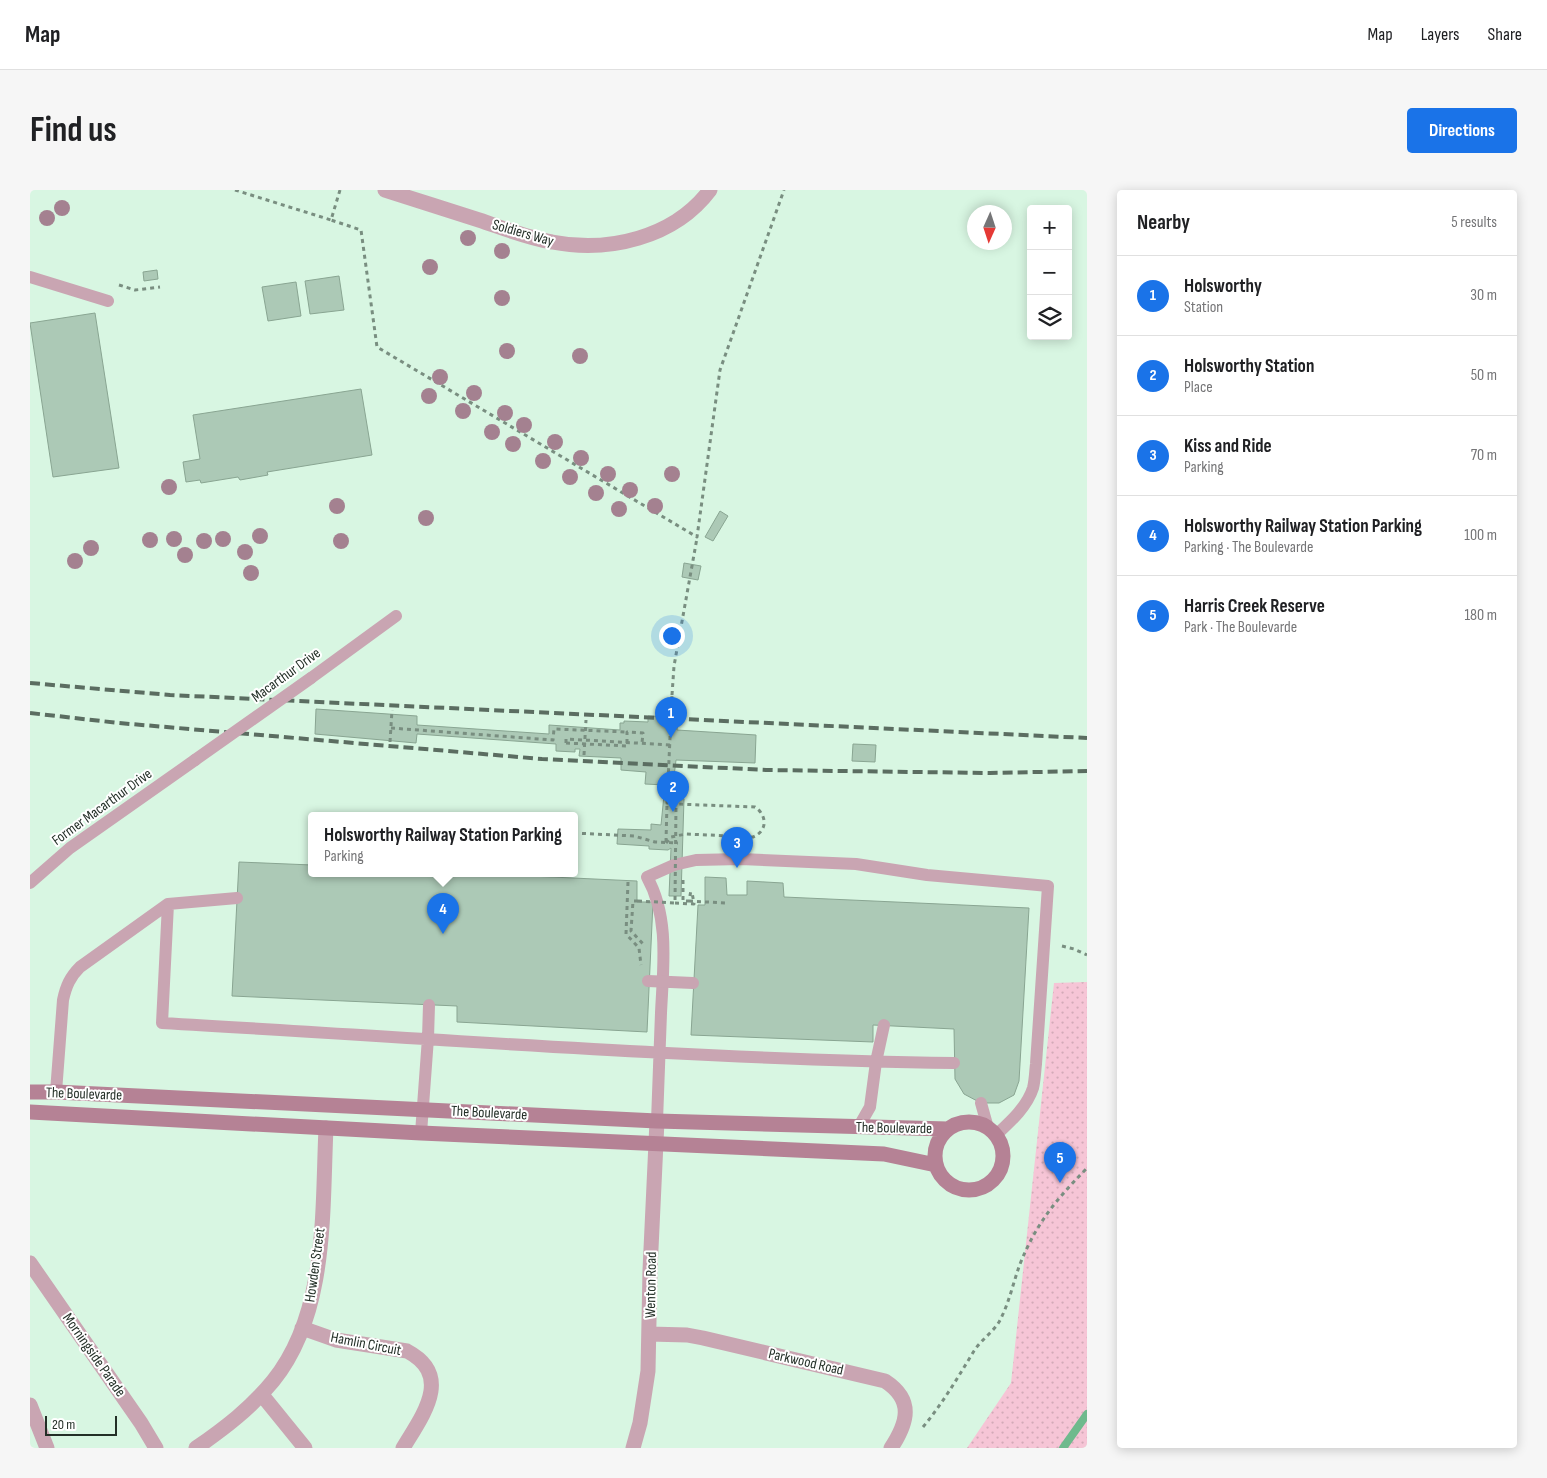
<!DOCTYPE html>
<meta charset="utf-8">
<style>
body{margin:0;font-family:"Sofia Sans Condensed",sans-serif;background:#f6f6f6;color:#202124}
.controls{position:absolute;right:15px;top:15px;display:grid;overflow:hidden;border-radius:5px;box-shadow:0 2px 12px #0003}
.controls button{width:45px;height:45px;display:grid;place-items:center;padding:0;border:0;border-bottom:1px solid #e0e0e0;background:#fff;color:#202124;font:25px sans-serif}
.compass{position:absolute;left:937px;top:15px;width:45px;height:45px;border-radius:50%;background:#fff;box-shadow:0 2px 12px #0003;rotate:183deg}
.scale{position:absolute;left:15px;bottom:12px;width:72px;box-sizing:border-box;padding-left:5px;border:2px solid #232f27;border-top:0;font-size:14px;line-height:18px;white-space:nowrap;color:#232f27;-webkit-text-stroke:4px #fff;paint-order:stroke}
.you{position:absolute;left:641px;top:445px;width:18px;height:18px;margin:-12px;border:4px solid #fff;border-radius:50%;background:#1a73e8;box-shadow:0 0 0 8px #1a73e833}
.badge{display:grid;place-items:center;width:32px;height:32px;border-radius:50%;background:#1a73e8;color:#fff;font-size:16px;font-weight:700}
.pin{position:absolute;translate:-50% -41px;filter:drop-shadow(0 1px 2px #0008)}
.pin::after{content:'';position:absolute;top:26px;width:18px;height:15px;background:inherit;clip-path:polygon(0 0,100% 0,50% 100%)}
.popup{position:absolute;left:278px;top:622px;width:270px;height:65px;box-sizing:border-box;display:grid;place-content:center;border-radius:5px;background:#fff;filter:drop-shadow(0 1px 4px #0005);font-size:16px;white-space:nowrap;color:#757577}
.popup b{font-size:19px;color:#202124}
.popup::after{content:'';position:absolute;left:50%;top:100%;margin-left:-10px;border:10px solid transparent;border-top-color:#fff}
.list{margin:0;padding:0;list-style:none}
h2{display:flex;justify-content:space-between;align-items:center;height:65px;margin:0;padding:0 20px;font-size:21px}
h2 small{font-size:16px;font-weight:400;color:#757577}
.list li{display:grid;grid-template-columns:32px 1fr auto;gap:15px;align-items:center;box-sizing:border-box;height:80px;padding:0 20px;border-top:1px solid #e0e0e0}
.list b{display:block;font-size:19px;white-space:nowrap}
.list p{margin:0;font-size:16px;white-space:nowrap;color:#757577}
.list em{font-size:16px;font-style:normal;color:#757577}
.icon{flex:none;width:28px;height:28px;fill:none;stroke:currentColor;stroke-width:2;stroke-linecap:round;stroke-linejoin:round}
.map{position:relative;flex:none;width:1057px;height:1258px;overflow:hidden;border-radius:5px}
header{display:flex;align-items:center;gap:30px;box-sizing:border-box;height:70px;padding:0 25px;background:#fff;border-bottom:1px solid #e0e0e0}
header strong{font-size:24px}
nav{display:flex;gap:28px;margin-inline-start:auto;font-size:18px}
.intro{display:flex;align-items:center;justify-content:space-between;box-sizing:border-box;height:120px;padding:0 30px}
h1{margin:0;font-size:35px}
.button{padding:12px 22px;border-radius:5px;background:#1a73e8;color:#fff;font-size:18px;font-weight:700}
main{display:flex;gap:30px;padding:0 30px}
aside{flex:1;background:#fff;border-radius:5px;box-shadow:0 2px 12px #0003}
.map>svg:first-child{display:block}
.park{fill:url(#park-dots)}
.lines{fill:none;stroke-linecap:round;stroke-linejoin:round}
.stream{stroke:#6fba8d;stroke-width:8}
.building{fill:#acc9b6;stroke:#89a592}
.path{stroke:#798e80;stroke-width:3;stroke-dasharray:4 4;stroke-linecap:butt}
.lane{stroke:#c9a5b2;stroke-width:12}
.street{stroke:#c9a5b2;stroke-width:15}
.secondary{stroke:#b58295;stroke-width:15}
.rail{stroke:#5b6d61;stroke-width:4;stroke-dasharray:10 5;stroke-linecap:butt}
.path-bridge{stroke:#798e80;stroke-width:3;stroke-dasharray:4 4;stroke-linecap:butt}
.lane-bridge{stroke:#c9a5b2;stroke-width:12}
.tree{fill:#a48190}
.labels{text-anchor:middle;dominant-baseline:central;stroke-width:4;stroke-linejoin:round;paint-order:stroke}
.street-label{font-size:15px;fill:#232f27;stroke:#fff}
</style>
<header>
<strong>Map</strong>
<nav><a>Map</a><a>Layers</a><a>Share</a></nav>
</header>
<div class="intro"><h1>Find us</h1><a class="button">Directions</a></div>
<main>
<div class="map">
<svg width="1057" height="1258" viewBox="0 0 1057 1258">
<defs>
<pattern id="park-dots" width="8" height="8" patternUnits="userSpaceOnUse" patternTransform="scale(1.25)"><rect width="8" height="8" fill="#f6c5d6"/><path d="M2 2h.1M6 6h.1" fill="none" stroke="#d3aab8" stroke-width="1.8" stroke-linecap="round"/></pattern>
</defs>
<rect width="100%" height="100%" fill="#d8f6e2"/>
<path class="park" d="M1057,792v466h-120l44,-65 43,-400z"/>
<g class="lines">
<path class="stream" d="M1033,1258l24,-34"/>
</g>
<path class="building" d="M127,80l1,9 -14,2 -1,-9z
M309,86l5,34 -34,4 -5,-33z
M266,92l5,34 -33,5 -6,-34z
M65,123l24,155 -66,9 -23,-154z
M331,199l11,66 -105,17 1,3 -28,5 -2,-3 -37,6 -1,-3 -14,2 -3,-20 17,-3 -7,-44z
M690,321l8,5 -15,25 -8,-4z
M654,373l17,3 -3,14 -16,-3z
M286,519l101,7v9l132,9v-9l71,5v-7h4v-2l24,1v-6l30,1 -1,13 79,5 -1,28 -79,-3 -3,25h-1l12,14 -3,97h-12l2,-48 -3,2 -19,-1v-3l-32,-2 1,-15 33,1v-6l10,1 4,-40 -20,-1 1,-12 -25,-2v-12l-42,-2 1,-7h-5v3l-19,-1v-7l-139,-10 -1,9 -101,-9z
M823,554l23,1 -1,17 -23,-1z
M209,672l73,3v8h154l171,8v21h16l-6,130 -190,-10v-16l-225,-10z
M675,687l21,1 1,17h20v-14l36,2 1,14 245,11 -10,173 -5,14 -15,8h-18l-17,-9 -9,-15 -1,-50 -81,-4v17l-182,-7 7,-130h7z"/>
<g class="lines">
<path class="path" d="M205,0l96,30
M310,0l-9,30 30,10 16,117 320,190 23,-167 64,-180
M89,95l16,5 25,-3
M642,505l2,-29 23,-128
M361,538l162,12 1,-11 73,3
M360,552l2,-32
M536,553v-4l105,6
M554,565l2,-35
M544,643l60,3 21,6 23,1
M636,652l1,-39
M636,653l5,-6 15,-3 67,3c15,-6 14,-22 2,-30l-79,-3
M653,690v21h6l2,-11
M598,692l-2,52 13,14 2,17
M608,711h-5l-2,30 14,15
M659,711l36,2
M645,713l19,1 -2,-12
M1032,756l12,3 13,6
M893,1237c20,-24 35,-50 51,-76 7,-11 19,-19 25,-29 10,-18 14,-39 21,-58 17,-42 36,-64 67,-96"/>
<path class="lane" d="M0,87l78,24
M281,488l85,-62
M0,693l40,-35 125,-88
M138,714l-6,119c264,15 528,36 792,40
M26,902l7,-92c3,-14 7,-23 17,-33l88,-63 69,-6
M951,913l7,25
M627,931c1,-36 3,-72 4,-108 2,-45 9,-95 -14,-136l27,-12 22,-5 45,-1 115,5 71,11 121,11 -12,178c-1,8 -1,16 -3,24 -6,19 -23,34 -37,47
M828,938l12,-21 6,-45 8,-37
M391,943l7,-95 1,-33"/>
<path class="street" d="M355,0c31,10 63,20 94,30 24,8 48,18 73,22 56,11 122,-4 158,-52
M0,1073l111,160 15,25
M272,1138l34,12 71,11c47,25 15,65 -4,97
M619,1144l38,1 16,3 182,43c29,19 23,41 6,67
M232,1205l43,53
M0,1215l17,43
M166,1258c29,-20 55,-40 77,-67 55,-68 49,-170 53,-253
M603,1258l7,-25 8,-52 2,-101 7,-149"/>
<path class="secondary" d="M0,902h26l601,29 291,8
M0,922l391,21 463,21 52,11
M905 966a34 34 0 1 1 68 0a34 34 0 1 1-68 0Z"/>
<path class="rail" d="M0,493l140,12 917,43
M0,523l89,10 423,36 224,11 224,3 97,-2"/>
<path class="path-bridge" d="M536,553l61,3v-14l16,1 -1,10
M608,711l37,2 1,-99 -9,-1 5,-108"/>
<path class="lane-bridge" d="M165,570l116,-82
M618,791l45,2"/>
</g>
<g class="tree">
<circle cx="32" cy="18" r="8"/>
<circle cx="17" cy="28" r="8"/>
<circle cx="438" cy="48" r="8"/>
<circle cx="472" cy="61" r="8"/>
<circle cx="400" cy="77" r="8"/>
<circle cx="472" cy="108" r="8"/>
<circle cx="477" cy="161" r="8"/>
<circle cx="550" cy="166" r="8"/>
<circle cx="410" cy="187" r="8"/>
<circle cx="444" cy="203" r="8"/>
<circle cx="399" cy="206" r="8"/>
<circle cx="433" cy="221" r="8"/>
<circle cx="475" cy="223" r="8"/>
<circle cx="494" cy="235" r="8"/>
<circle cx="462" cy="242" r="8"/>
<circle cx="525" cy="252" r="8"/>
<circle cx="483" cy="254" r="8"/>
<circle cx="551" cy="268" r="8"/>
<circle cx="513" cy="271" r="8"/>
<circle cx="578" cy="284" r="8"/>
<circle cx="642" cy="284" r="8"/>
<circle cx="540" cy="287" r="8"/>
<circle cx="139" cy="297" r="8"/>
<circle cx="600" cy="300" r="8"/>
<circle cx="566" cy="303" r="8"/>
<circle cx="307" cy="316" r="8"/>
<circle cx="625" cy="316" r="8"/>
<circle cx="589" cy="319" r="8"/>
<circle cx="396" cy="328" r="8"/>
<circle cx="230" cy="346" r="8"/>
<circle cx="144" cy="349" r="8"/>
<circle cx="193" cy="349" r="8"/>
<circle cx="120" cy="350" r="8"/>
<circle cx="174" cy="351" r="8"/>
<circle cx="311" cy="351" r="8"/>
<circle cx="61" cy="358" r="8"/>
<circle cx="215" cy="362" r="8"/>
<circle cx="155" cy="365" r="8"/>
<circle cx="45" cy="371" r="8"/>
<circle cx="221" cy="383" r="8"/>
</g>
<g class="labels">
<g class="street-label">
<text transform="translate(493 43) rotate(16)">Soldiers Way</text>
<text transform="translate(256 485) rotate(-36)">Macarthur Drive</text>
<text transform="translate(72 617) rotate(-36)">Former Macarthur Drive</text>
<text transform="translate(54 904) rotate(2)">The Boulevarde</text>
<text transform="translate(459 923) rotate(3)">The Boulevarde</text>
<text transform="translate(864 938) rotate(1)">The Boulevarde</text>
<text transform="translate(285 1075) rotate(-82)">Howden Street</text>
<text transform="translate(621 1095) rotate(-89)">Wenton Road</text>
<text transform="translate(336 1154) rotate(11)">Hamlin Circuit</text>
<text transform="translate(64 1165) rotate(55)">Morningside Parade</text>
<text transform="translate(776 1172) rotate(13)">Parkwood Road</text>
</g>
</g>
</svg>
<div class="controls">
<button>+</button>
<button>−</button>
<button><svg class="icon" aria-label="layers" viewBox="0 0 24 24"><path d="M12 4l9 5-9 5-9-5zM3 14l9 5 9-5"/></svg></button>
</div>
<svg class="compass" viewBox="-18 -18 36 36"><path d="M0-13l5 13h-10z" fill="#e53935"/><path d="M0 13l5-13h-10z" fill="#757577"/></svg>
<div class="scale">20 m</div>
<div class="you"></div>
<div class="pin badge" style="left:641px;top:548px">1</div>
<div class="pin badge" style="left:643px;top:622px">2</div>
<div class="pin badge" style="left:707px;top:678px">3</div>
<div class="pin badge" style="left:413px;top:744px">4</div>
<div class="popup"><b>Holsworthy Railway Station Parking</b>Parking</div>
<div class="pin badge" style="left:1030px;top:993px">5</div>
</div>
<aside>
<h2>Nearby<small>5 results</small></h2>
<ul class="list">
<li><span class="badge">1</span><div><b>Holsworthy</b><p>Station</p></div><em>30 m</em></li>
<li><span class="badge">2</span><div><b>Holsworthy Station</b><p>Place</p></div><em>50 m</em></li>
<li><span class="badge">3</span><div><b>Kiss and Ride</b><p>Parking</p></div><em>70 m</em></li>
<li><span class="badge">4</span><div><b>Holsworthy Railway Station Parking</b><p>Parking · The Boulevarde</p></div><em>100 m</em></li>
<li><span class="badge">5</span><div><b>Harris Creek Reserve</b><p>Park · The Boulevarde</p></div><em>180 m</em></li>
</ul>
</aside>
</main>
